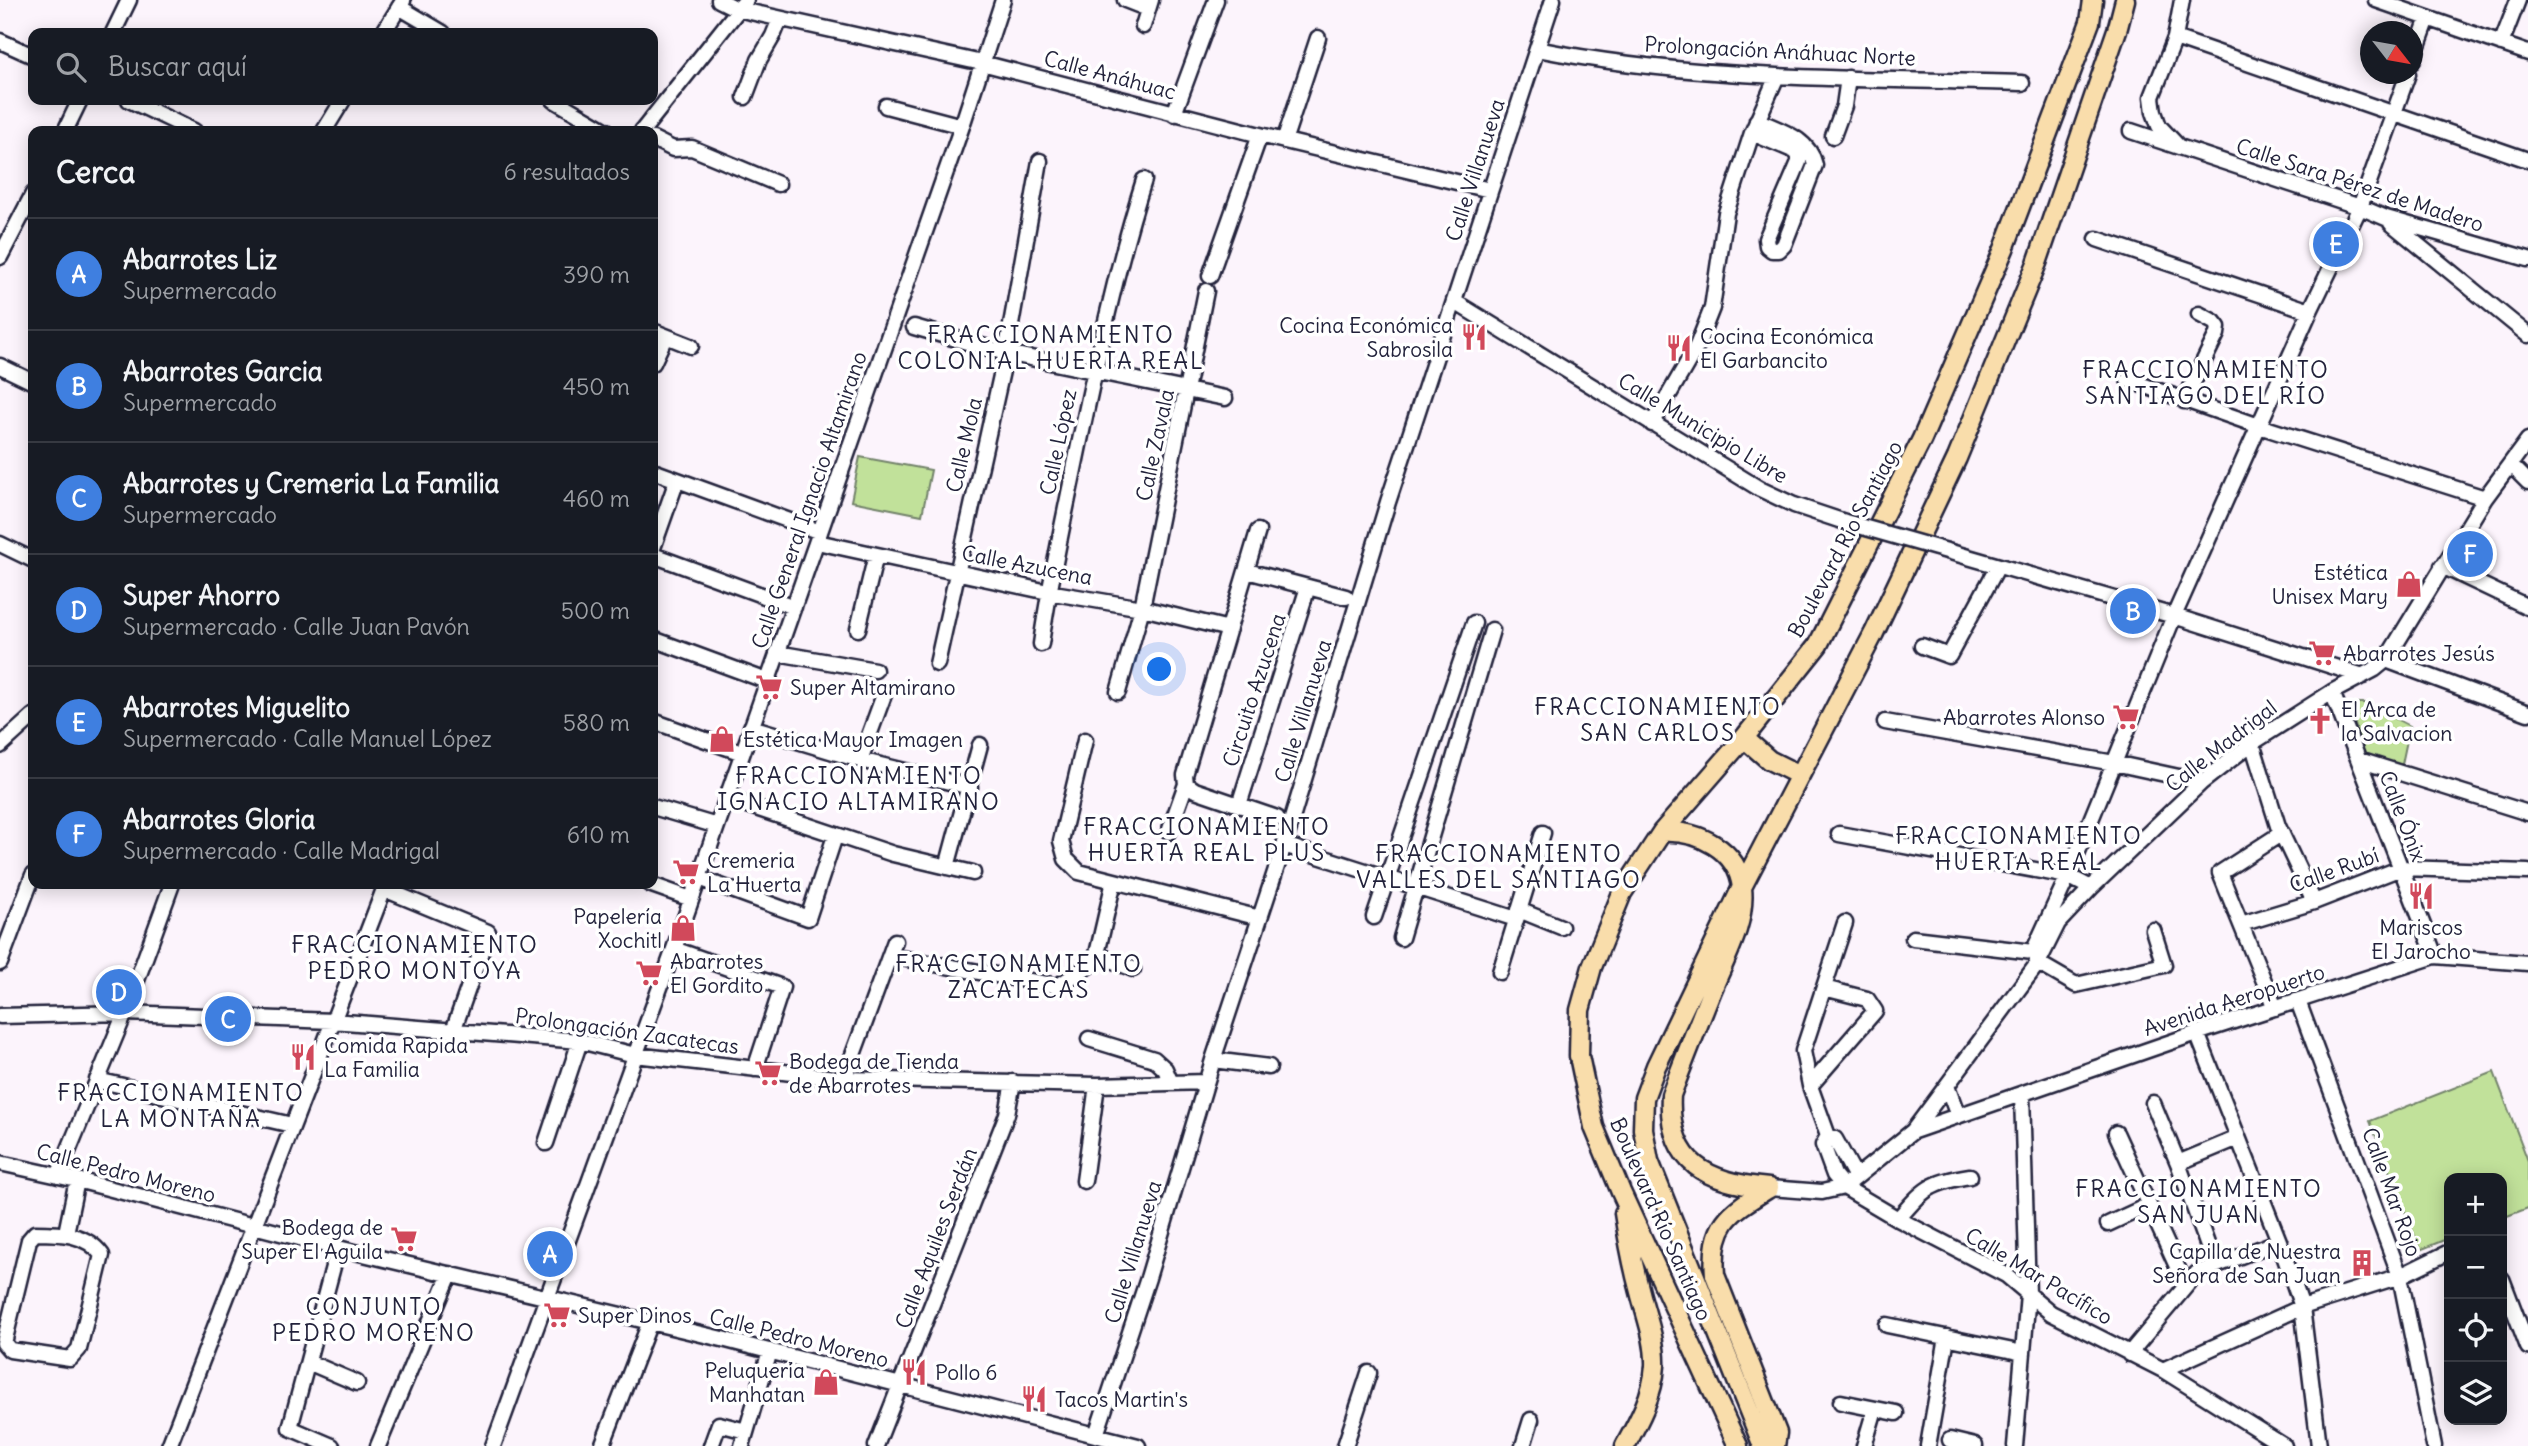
<!DOCTYPE html>
<html lang="es">
<meta charset="utf-8">
<style>
body{margin:0;font-family:Delius,sans-serif;background:#20242c;color:#f1f3f6}
.controls{position:absolute;right:21px;bottom:21px;display:grid;overflow:hidden;border-radius:14px;box-shadow:0 4px 18px #0003}
.controls button{width:63px;height:63px;display:grid;place-items:center;padding:0;border:0;border-bottom:2px solid #363941;background:#171b24;color:#f1f3f6;font:35px sans-serif}
.compass{position:absolute;left:2360px;top:21px;width:63px;height:63px;border-radius:50%;background:#171b24;box-shadow:0 4px 18px #0003;rotate:121deg}
.you{position:absolute;left:1160px;top:670px;width:24px;height:24px;margin:-18px;border:5px solid #fff;border-radius:50%;background:#1a73e8;box-shadow:0 0 0 10px #1a73e833}
.badge{display:grid;place-items:center;width:46px;height:46px;border-radius:50%;background:#d1495b;color:#fff;font-size:23px;font-weight:700}
.pin{position:absolute;translate:-50% -50%;border:4px solid #fff;box-shadow:0 2px 7px #0006}
.list{margin:0;padding:0;list-style:none}
h2{display:flex;justify-content:space-between;align-items:center;height:91px;margin:0;padding:0 28px;font-size:30px}
h2 small{font-size:23px;font-weight:400;color:#9ea1a6}
.list li{display:grid;grid-template-columns:46px 1fr auto;gap:21px;align-items:center;box-sizing:border-box;height:112px;padding:0 28px;border-top:2px solid #363941}
.list b{display:block;font-size:26px;white-space:nowrap}
.list p{margin:0;font-size:23px;white-space:nowrap;color:#9ea1a6}
.list em{font-size:23px;font-style:normal;color:#9ea1a6}
.icon{flex:none;width:38px;height:38px;fill:none;stroke:currentColor;stroke-width:2;stroke-linecap:round;stroke-linejoin:round}
.map{position:relative;flex:none;width:2528px;height:1446px;overflow:hidden}
.search{position:absolute;background:#171b24;box-shadow:0 4px 18px #0003;left:28px;top:28px;width:630px;height:77px;display:flex;align-items:center;gap:18px;box-sizing:border-box;padding:0 24px;border-radius:14px;color:#9ea1a6;font-size:26px}
.panel{position:absolute;background:#171b24;box-shadow:0 4px 18px #0003;left:28px;top:126px;width:630px;height:763px;border-radius:14px}
.map>svg:first-child{display:block}
.green{fill:#c1e19a;stroke:#72826a;stroke-width:2}
.lines{fill:none;stroke-linecap:round;stroke-linejoin:round}
.minor-casing{stroke:#22223b;stroke-width:19}
.major-casing{stroke:#22223b;stroke-width:23}
.minor{stroke:#fff;stroke-width:14}
.major{stroke:#f9ddab;stroke-width:18}
.minor-bridge-casing{stroke:#22223b;stroke-width:19;stroke-linecap:butt}
.minor-bridge{stroke:#fff;stroke-width:14}
.labels{text-anchor:middle;dominant-baseline:central;stroke-width:7;stroke-linejoin:round;paint-order:stroke}
.street-label{font-size:21px;fill:#22223b;stroke:#fff}
.poi-label{font-size:21px;fill:#22223b;stroke:#fff;text-anchor:start}
.neighbourhood-label{font-size:23px;letter-spacing:2px;fill:#22223b;stroke:#fff}
</style>
<div class="map">
<svg width="2528" height="1446" viewBox="0 0 2528 1446">
<rect width="100%" height="100%" fill="#fcf4fc"/>
<filter id="ink" filterUnits="userSpaceOnUse"><feTurbulence type="fractalNoise" baseFrequency=".0143" numOctaves="2"/><feDisplacementMap in="SourceGraphic" scale="14" xChannelSelector="R" yChannelSelector="G"/><feConvolveMatrix kernelMatrix="1 2 1 2 8 2 1 2 1" color-interpolation-filters="sRGB"/></filter>
<g filter="url(#ink)">
<path class="green" d="M860,457l71,13 -9,45 -71,-14z
M2354,703h11l45,23 -9,43 -38,-12 -12,-49z
M2494,1072l34,89v47l-26,10v-40h-53v60l-29,12 -50,-129z"/>
<g class="lines">
<defs>
<path id="minor" d="M719,0l18,9 245,54 278,72 230,55
M1125,0l23,9
M2376,0l152,53
M399,7l44,26
M1143,26l8,-26
M113,33l16,-33
M383,33l20,-32
M2175,38l353,122
M0,41l33,15
M2501,44l17,-44
M1537,49c159,32 323,29 485,34
M2412,62l16,-44
M745,97l14,-37 14,-24 7,-17
M129,100l65,31
M554,100l53,31
M886,106l76,20
M1174,114l42,-114
M1757,120c24,11 52,18 58,45l-31,80 -5,5h-7l-5,-4 -1,-7 33,-77v-6
M65,131l15,-31
M324,131l19,-31
M642,131l104,-131
M2131,131l229,76 26,11 142,41
M1752,133l43,18 4,5
M1833,136l11,-30 4,-28
M653,139l20,10 19,-1 86,36
M1284,141l34,-103
M2178,146l-19,-20 -5,-14 -2,-15 23,-59 7,-38
M2391,223l137,112
M2097,239l213,72
M0,257l33,-63
M1210,276l50,-141
M1455,302l305,187 34,16 51,17
M914,327l92,26 219,45
M653,331l38,15
M653,363l12,-26
M0,366l33,16
M2128,380l131,46 226,72
M2184,401l33,-67 1,-7 -4,-5 -15,-8
M1652,424l45,-78 15,-38 14,-95 26,-80 25,-57
M2510,464l18,18
M653,471l167,61
M817,542l231,50 94,16 87,21
M0,544l33,16
M653,548l24,-68
M1947,551l227,65 189,60
M653,555l141,52
M2442,566l86,41
M1247,571l99,26
M858,629l18,-74
M653,639l114,42
M1041,644c9,-65 24,-130 37,-194 19,-91 38,-182 66,-270
M1922,646l27,10 49,-90
M777,653l98,17
M2386,660l142,53
M937,664l69,-311 34,-192
M1118,692l24,-84 64,-317
M2332,692l103,264
M653,721l89,32
M1885,722l229,41 88,19
M751,727l109,33 110,27
M1085,740l-24,101 5,18 13,13 181,46
M2252,743l26,83 36,76
M0,746l33,-30
M860,760l25,-68
M2359,760l169,53
M1186,784l9,6 82,28
M726,798l167,56 80,19
M1239,805l69,-218
M653,807l64,19
M1169,832l17,-48 -1,-9 73,-244
M1839,834l229,42 23,12
M1284,845l232,74
M947,867l33,-122
M699,878l109,40 27,-82
M649,884l42,15
M384,889l104,43 -35,99
M1519,910l42,17
M1374,917l100,-294
M1845,923l-42,128 7,35 18,50 7,3 21,38
M2241,924l73,-22 87,-34 127,4
M2153,930l11,35 -88,20 -38,-22 -5,-11 35,-76 106,-260 136,-305 50,-104 48,-133
M1401,938l91,-308
M1913,938l120,14
M674,949l108,38 -27,82
M1097,954l36,15
M890,956l168,30 33,-22 6,-10 17,-73
M0,963l33,-88
M1500,972l43,-139
M2298,1001l102,275 34,170
M2275,1008l-55,-135 62,-40
M0,1016l125,-3 208,8 247,20 55,14 209,24 253,6 109,-3
M2197,1033l82,208 23,66 17,139
M1089,1039l65,20 11,10 6,14
M1213,1060l56,7
M844,1079l51,-138
M97,1080l195,45
M1810,1086l65,-75 -8,-12 -43,-11
M1947,1086l11,30
M2153,1103l25,60 37,103
M1914,1131l283,-98 238,-77 93,7
M2116,1133l69,151
M1828,1136l-5,9 11,30 10,12 54,32 108,56 45,38 112,57 121,76
M546,1143l34,-102
M0,1163l77,17 261,68 384,91 416,107
M2178,1163l60,-25
M58,1176l67,-163 47,-129
M1084,1181l13,-96
M1769,1188l53,4 22,-5 69,-56 125,-168 20,-40 33,-35 111,-106 50,-39 80,-51 43,-23 11,-9 99,-162 43,-58
M1898,1219c26,-30 32,-37 72,-43
M2108,1224l41,-19
M35,1233c25,0 51,0 67,22l-23,94 -9,10 -60,-9 -6,-7 25,-103z
M66,1233l11,-53
M2502,1279l26,68
M1887,1325l136,28
M2129,1354l68,-81 82,-32
M308,1362l49,21
M2163,1370l139,-63 98,-31 49,-24
M1841,1402l55,11
M1096,1435l52,-157 65,-218 71,-215 104,-343 165,-502
M1950,1440l25,6
M169,1446l217,-562
M332,1446l-42,-18 48,-180
M378,1446l72,-172
M493,1446l181,-497 288,-823 41,-126
M602,1446l48,-124
M711,1446l8,-22 27,7
M742,1446l28,-95
M876,1446l131,-332 6,-32
M1345,1446l24,-73
M1523,1446l8,-26
M1864,1446l11,-37
M1928,1446l19,-109
M2015,1446l13,-152 -6,-200"/>
<path id="major" d="M1744,738l25,22 30,15
M1662,832c35,-2 76,17 80,56 4,35 -17,70 -30,102 -14,35 -28,70 -41,105 -4,69 37,88 98,93
M1769,1188c-40,25 -58,35 -54,87l62,158 -2,13
M1624,1213c4,27 9,53 16,79 6,24 16,49 15,74 -2,29 -16,55 -30,80
M1738,1446l-117,-254 -27,-65 -15,-71 1,-46 12,-43 30,-74 40,-61 82,-94 74,-93 104,-206 82,-190 86,-227 3,-22
M1763,1446l-114,-285 -6,-32 1,-31 12,-32 86,-179 132,-254 83,-175 80,-195 81,-236 7,-27"/>
</defs>
<use href="#minor" class="minor-casing"/>
<use href="#major" class="major-casing"/>
<use href="#minor" class="minor"/>
<use href="#major" class="major"/>
<defs>
<path id="minor-bridge" d="M1845,522l102,29"/>
</defs>
<use href="#minor-bridge" class="minor-bridge-casing"/>
<use href="#minor-bridge" class="minor-bridge"/>
</g>
</g>
<defs>
<symbol id="restaurant-bare" viewBox="-9 -9 18 18"><path d="M-5-6h1v4h1v-4h1v4h1v-4h1v5L-1.5 .5V6h-2V.5L-5-1ZM5-6V6H3V1.5H1.5Q1.5-4 5-6Z" fill="#d1495b" stroke="#fff" stroke-width="2.5" paint-order="stroke"/></symbol>
<symbol id="shop-bare" viewBox="-9 -9 18 18"><path d="M-5-2.5h2.3a2.7 3.5 0 0 1 5.4 0H5L5.5 6h-11ZM-1.5-2.5h3a1.5 2.3 0 0 0-3 0Z" fill="#d1495b" stroke="#fff" stroke-width="2.5" paint-order="stroke"/></symbol>
<symbol id="supermarket-bare" viewBox="-9 -9 18 18"><path d="M-6-5.5h2.5l.6 2H6L4.5 2H-2.5L-4.4-4H-6ZM-1.5 3.2a1.3 1.3 0 1 0 .1 0ZM3 3.2a1.3 1.3 0 1 0 .1 0Z" fill="#d1495b" stroke="#fff" stroke-width="2.5" paint-order="stroke"/></symbol>
<symbol id="church-bare" viewBox="-9 -9 18 18"><path d="M-1.2-6h2.4v3.5h3.3v2.4h-3.3V6h-2.4V-.1h-3.3v-2.4h3.3Z" fill="#d1495b" stroke="#fff" stroke-width="2.5" paint-order="stroke"/></symbol>
<symbol id="building-bare" viewBox="-9 -9 18 18"><path d="M-4-6H4V6H1V3H-1V6H-4ZM-2.5-4.3h1.7v1.8h-1.7ZM.8-4.3h1.7v1.8H.8ZM-2.5-1h1.7V.8h-1.7ZM.8-1h1.7V.8H.8Z" fill="#d1495b" stroke="#fff" stroke-width="2.5" paint-order="stroke"/></symbol>
</defs>
<g fill-rule="evenodd">
<use href="#restaurant-bare" x="1455" y="318" width="38" height="38"/>
<use href="#restaurant-bare" x="1660" y="329" width="38" height="38"/>
<use href="#shop-bare" x="2390" y="565" width="38" height="38"/>
<use href="#supermarket-bare" x="2303" y="634" width="38" height="38"/>
<use href="#supermarket-bare" x="750" y="668" width="38" height="38"/>
<use href="#supermarket-bare" x="2107" y="698" width="38" height="38"/>
<use href="#church-bare" x="2301" y="702" width="38" height="38"/>
<use href="#shop-bare" x="703" y="720" width="38" height="38"/>
<use href="#supermarket-bare" x="667" y="853" width="38" height="38"/>
<use href="#restaurant-bare" x="2402" y="877" width="38" height="38"/>
<use href="#shop-bare" x="664" y="909" width="38" height="38"/>
<use href="#supermarket-bare" x="630" y="954" width="38" height="38"/>
<use href="#restaurant-bare" x="284" y="1038" width="38" height="38"/>
<use href="#supermarket-bare" x="749" y="1054" width="38" height="38"/>
<use href="#supermarket-bare" x="385" y="1220" width="38" height="38"/>
<use href="#building-bare" x="2343" y="1244" width="38" height="38"/>
<use href="#supermarket-bare" x="538" y="1296" width="38" height="38"/>
<use href="#restaurant-bare" x="895" y="1353" width="38" height="38"/>
<use href="#shop-bare" x="807" y="1363" width="38" height="38"/>
<use href="#restaurant-bare" x="1015" y="1380" width="38" height="38"/>
</g>
<g class="labels">
<g class="street-label">
<text transform="translate(1780 51) rotate(3)">Prolongación Anáhuac Norte</text>
<text transform="translate(1110 75) rotate(15)">Calle Anáhuac</text>
<text transform="translate(1475 170) rotate(-72)">Calle Villanueva</text>
<text transform="translate(2360 185) rotate(18)">Calle Sara Pérez de Madero</text>
<text transform="translate(1703 428) rotate(31)">Calle Municipio Libre</text>
<text transform="translate(1058 442) rotate(-78)">Calle López</text>
<text transform="translate(964 445) rotate(-77)">Calle Mola</text>
<text transform="translate(1155 445) rotate(-78)">Calle Zavala</text>
<text transform="translate(809 500) rotate(-71)">Calle General Ignacio Altamirano</text>
<text transform="translate(1845 539) rotate(-62)">Boulevard Río Santiago</text>
<text transform="translate(1027 565) rotate(11)">Calle Azucena</text>
<text transform="translate(1254 690) rotate(-72)">Circuito Azucena</text>
<text transform="translate(1303 711) rotate(-73)">Calle Villanueva</text>
<text transform="translate(2221 746) rotate(-38)">Calle Madrigal</text>
<text transform="translate(2403 816) rotate(69)">Calle Ónix</text>
<text transform="translate(2334 870) rotate(-20)">Calle Rubí</text>
<text transform="translate(2234 1000) rotate(-18)">Avenida Aeropuerto</text>
<text transform="translate(627 1031) rotate(8)">Prolongación Zacatecas</text>
<text transform="translate(126 1173) rotate(14)">Calle Pedro Moreno</text>
<text transform="translate(2392 1192) rotate(70)">Calle Mar Rojo</text>
<text transform="translate(1661 1219) rotate(66)">Boulevard Río Santiago</text>
<text transform="translate(936 1238) rotate(-69)">Calle Aquiles Serdán</text>
<text transform="translate(1133 1252) rotate(-73)">Calle Villanueva</text>
<text transform="translate(2039 1276) rotate(31)">Calle Mar Pacífico</text>
<text transform="translate(799 1338) rotate(14)">Calle Pedro Moreno</text>
</g>
<g class="poi-label">
<text x="1453" y="325" text-anchor="end">Cocina Económica<tspan x="1453" dy="24">Sabrosila</tspan></text>
<text x="1700" y="336">Cocina Económica<tspan x="1700" dy="24">El Garbancito</tspan></text>
<text x="2388" y="572" text-anchor="end">Estética<tspan x="2388" dy="24">Unisex Mary</tspan></text>
<text x="2343" y="653">Abarrotes Jesús</text>
<text x="790" y="687">Super Altamirano</text>
<text x="2341" y="709">El Arca de<tspan x="2341" dy="24">la Salvacion</tspan></text>
<text x="2105" y="717" text-anchor="end">Abarrotes Alonso</text>
<text x="743" y="739">Estética Mayor Imagen</text>
<text x="707" y="860">Cremeria<tspan x="707" dy="24">La Huerta</tspan></text>
<text x="662" y="916" text-anchor="end">Papelería<tspan x="662" dy="24">Xochitl</tspan></text>
<text x="2421" y="927" text-anchor="middle">Mariscos<tspan x="2421" dy="24">El Jarocho</tspan></text>
<text x="670" y="961">Abarrotes<tspan x="670" dy="24">El Gordito</tspan></text>
<text x="324" y="1045">Comida Rapida<tspan x="324" dy="24">La Familia</tspan></text>
<text x="789" y="1061">Bodega de Tienda<tspan x="789" dy="24">de Abarrotes</tspan></text>
<text x="383" y="1227" text-anchor="end">Bodega de<tspan x="383" dy="24">Super El Aguila</tspan></text>
<text x="2341" y="1251" text-anchor="end">Capilla de Nuestra<tspan x="2341" dy="24">Señora de San Juan</tspan></text>
<text x="578" y="1315">Super Dinos</text>
<text x="805" y="1370" text-anchor="end">Peluquería<tspan x="805" dy="24">Manhatan</tspan></text>
<text x="935" y="1372">Pollo 6</text>
<text x="1055" y="1399">Tacos Martin's</text>
</g>
<g class="neighbourhood-label">
<text x="1051" y="334">FRACCIONAMIENTO<tspan x="1051" dy="26">COLONIAL HUERTA REAL</tspan></text>
<text x="2206" y="369">FRACCIONAMIENTO<tspan x="2206" dy="26">SANTIAGO DEL RÍO</tspan></text>
<text x="1658" y="706">FRACCIONAMIENTO<tspan x="1658" dy="26">SAN CARLOS</tspan></text>
<text x="859" y="775">FRACCIONAMIENTO<tspan x="859" dy="26">IGNACIO ALTAMIRANO</tspan></text>
<text x="1207" y="826">FRACCIONAMIENTO<tspan x="1207" dy="26">HUERTA REAL PLUS</tspan></text>
<text x="2019" y="835">FRACCIONAMIENTO<tspan x="2019" dy="26">HUERTA REAL</tspan></text>
<text x="1499" y="853">FRACCIONAMIENTO<tspan x="1499" dy="26">VALLES DEL SANTIAGO</tspan></text>
<text x="415" y="944">FRACCIONAMIENTO<tspan x="415" dy="26">PEDRO MONTOYA</tspan></text>
<text x="1019" y="963">FRACCIONAMIENTO<tspan x="1019" dy="26">ZACATECAS</tspan></text>
<text x="181" y="1092">FRACCIONAMIENTO<tspan x="181" dy="26">LA MONTAÑA</tspan></text>
<text x="2199" y="1188">FRACCIONAMIENTO<tspan x="2199" dy="26">SAN JUAN</tspan></text>
<text x="374" y="1306">CONJUNTO<tspan x="374" dy="26">PEDRO MORENO</tspan></text>
</g>
</g>
</svg>
<div class="controls">
<button>+</button>
<button>−</button>
<button><svg class="icon" aria-label="locate" viewBox="0 0 24 24"><circle cx="12" cy="12" r="6"/><path d="M12 2v4M12 18v4M2 12h4M18 12h4"/></svg></button>
<button><svg class="icon" aria-label="layers" viewBox="0 0 24 24"><path d="M12 4l9 5-9 5-9-5zM3 14l9 5 9-5"/></svg></button>
</div>
<svg class="compass" viewBox="-18 -18 36 36"><path d="M0-13l5 13h-10z" fill="#e53935"/><path d="M0 13l5-13h-10z" fill="#9ea1a6"/></svg>
<div class="you"></div>
<div class="pin badge" style="left:550px;top:1254px;background:#3f7fe0">A</div>
<div class="pin badge" style="left:2133px;top:611px;background:#3f7fe0">B</div>
<div class="pin badge" style="left:228px;top:1019px;background:#3f7fe0">C</div>
<div class="pin badge" style="left:119px;top:992px;background:#3f7fe0">D</div>
<div class="pin badge" style="left:2336px;top:244px;background:#3f7fe0">E</div>
<div class="pin badge" style="left:2470px;top:554px;background:#3f7fe0">F</div>
<div class="search"><svg class="icon" aria-label="search" viewBox="0 0 24 24"><circle cx="10" cy="10" r="6"/><path d="M15 15l6 6"/></svg>Buscar aquí</div>
<section class="panel">
<h2>Cerca<small>6 resultados</small></h2>
<ul class="list">
<li><span class="badge" style="background:#3f7fe0">A</span><div><b>Abarrotes Liz</b><p>Supermercado</p></div><em>390 m</em></li>
<li><span class="badge" style="background:#3f7fe0">B</span><div><b>Abarrotes Garcia</b><p>Supermercado</p></div><em>450 m</em></li>
<li><span class="badge" style="background:#3f7fe0">C</span><div><b>Abarrotes y Cremeria La Familia</b><p>Supermercado</p></div><em>460 m</em></li>
<li><span class="badge" style="background:#3f7fe0">D</span><div><b>Super Ahorro</b><p>Supermercado · Calle Juan Pavón</p></div><em>500 m</em></li>
<li><span class="badge" style="background:#3f7fe0">E</span><div><b>Abarrotes Miguelito</b><p>Supermercado · Calle Manuel López</p></div><em>580 m</em></li>
<li><span class="badge" style="background:#3f7fe0">F</span><div><b>Abarrotes Gloria</b><p>Supermercado · Calle Madrigal</p></div><em>610 m</em></li>
</ul>
</section>
</div>
